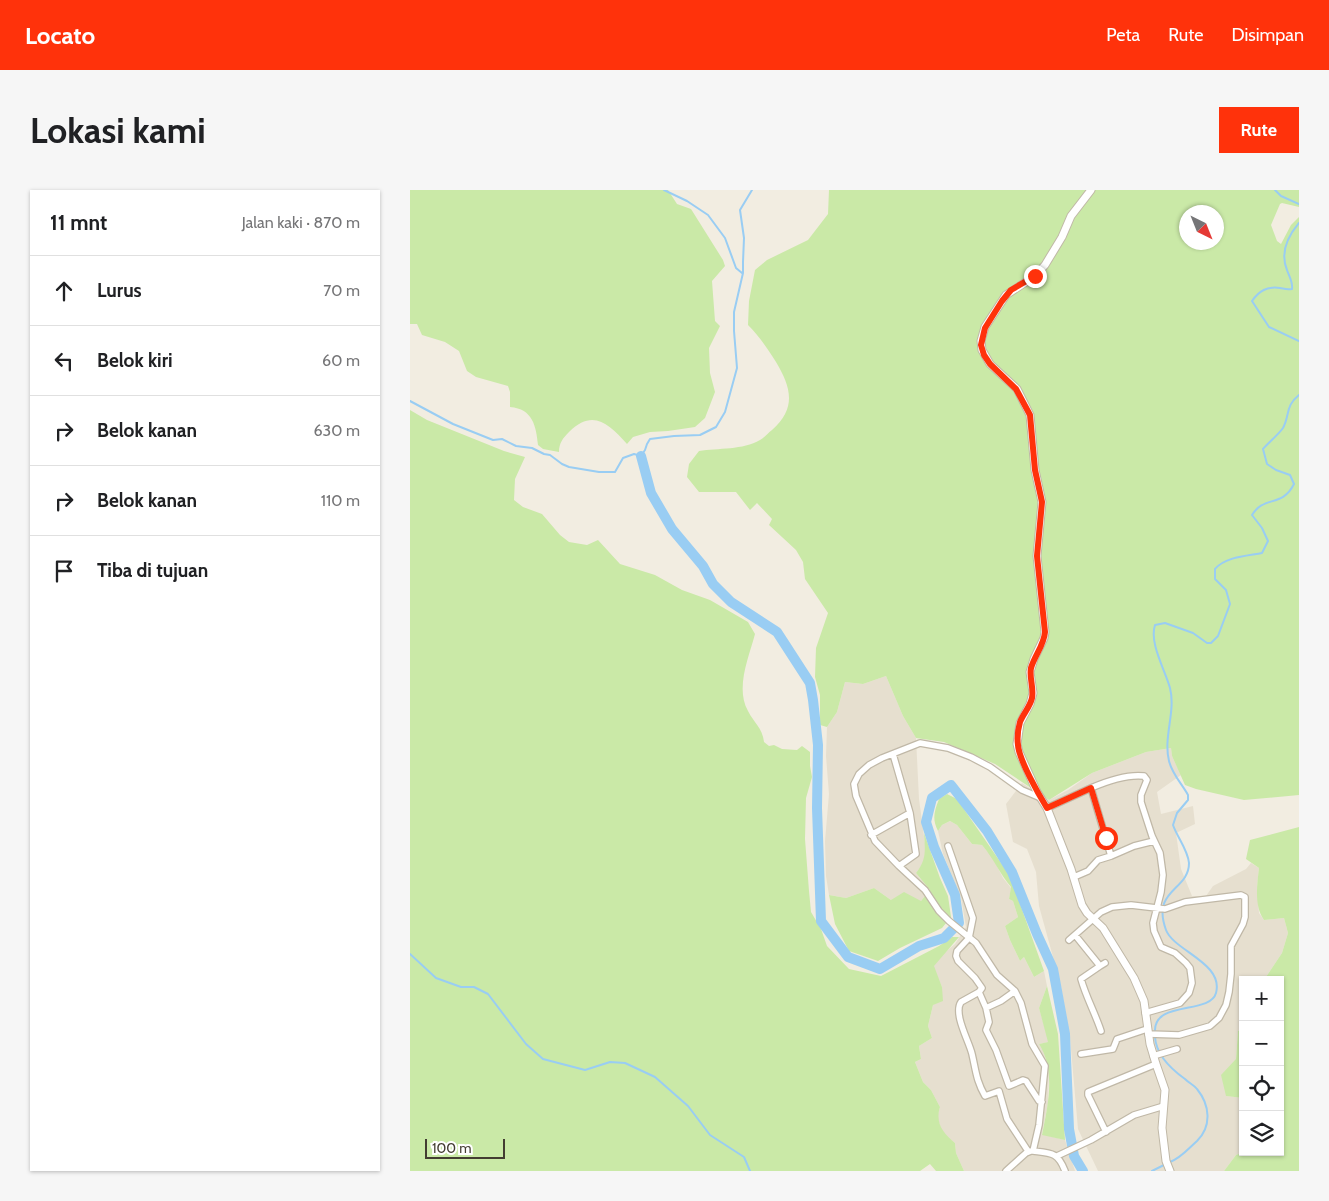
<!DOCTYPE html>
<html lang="id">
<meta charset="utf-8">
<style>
body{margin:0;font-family:Cabin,sans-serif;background:#f6f6f6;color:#202124}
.controls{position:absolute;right:15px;bottom:15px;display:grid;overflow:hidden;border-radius:0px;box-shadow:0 1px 4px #0004}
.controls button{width:45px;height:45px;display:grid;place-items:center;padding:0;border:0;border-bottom:1px solid #e0e0e0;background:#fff;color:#202124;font:25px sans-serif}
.compass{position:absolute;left:769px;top:15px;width:45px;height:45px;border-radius:50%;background:#fff;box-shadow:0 1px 4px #0004;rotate:137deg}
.scale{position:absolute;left:15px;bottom:12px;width:80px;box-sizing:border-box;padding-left:5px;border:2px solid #433d32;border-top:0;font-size:14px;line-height:18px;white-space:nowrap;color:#433d32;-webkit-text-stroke:4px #fff;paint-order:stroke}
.stop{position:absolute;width:15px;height:15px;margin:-11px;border:4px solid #ff320b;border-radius:50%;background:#fff}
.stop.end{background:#ff320b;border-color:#fff;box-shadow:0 1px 5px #0008}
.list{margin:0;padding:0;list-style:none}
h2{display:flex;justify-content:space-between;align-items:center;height:65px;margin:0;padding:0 20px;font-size:21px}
h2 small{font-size:16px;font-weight:400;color:#757577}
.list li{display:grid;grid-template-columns:32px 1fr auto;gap:15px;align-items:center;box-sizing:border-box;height:70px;padding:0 20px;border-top:1px solid #e0e0e0}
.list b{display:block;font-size:19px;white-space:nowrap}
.list em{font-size:16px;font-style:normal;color:#757577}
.icon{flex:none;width:28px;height:28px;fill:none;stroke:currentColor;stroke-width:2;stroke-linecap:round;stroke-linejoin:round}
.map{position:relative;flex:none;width:889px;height:981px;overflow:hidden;border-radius:0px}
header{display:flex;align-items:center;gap:30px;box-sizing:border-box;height:70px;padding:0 25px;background:#ff320b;color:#fff}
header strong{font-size:24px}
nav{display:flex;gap:28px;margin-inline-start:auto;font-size:18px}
.intro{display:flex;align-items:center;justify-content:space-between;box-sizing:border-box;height:120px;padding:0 30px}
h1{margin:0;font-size:35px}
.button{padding:12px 22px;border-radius:0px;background:#ff320b;color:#fff;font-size:18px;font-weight:700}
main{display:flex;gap:30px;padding:0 30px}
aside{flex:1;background:#fff;border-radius:0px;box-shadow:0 1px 4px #0004}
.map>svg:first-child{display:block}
.residential{fill:#e6dfcf}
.green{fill:#cae9a7;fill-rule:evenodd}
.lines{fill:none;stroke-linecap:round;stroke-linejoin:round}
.stream{stroke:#99cdf3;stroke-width:2}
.river{stroke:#99cdf3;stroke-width:10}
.minor-casing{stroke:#c0b8a7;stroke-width:8}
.tertiary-casing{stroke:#c0b8a7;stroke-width:9}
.minor{stroke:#fff;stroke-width:5.5}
.tertiary{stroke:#fff;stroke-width:7}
.route{stroke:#ff320b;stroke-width:6}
</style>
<header>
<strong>Locato</strong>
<nav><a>Peta</a><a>Rute</a><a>Disimpan</a></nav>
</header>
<div class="intro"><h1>Lokasi kami</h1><a class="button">Rute</a></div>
<main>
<aside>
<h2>11 mnt<small>Jalan kaki · 870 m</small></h2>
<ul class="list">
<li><svg class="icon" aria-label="ahead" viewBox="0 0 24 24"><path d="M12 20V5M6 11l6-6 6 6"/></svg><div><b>Lurus</b></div><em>70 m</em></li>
<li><svg class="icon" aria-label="left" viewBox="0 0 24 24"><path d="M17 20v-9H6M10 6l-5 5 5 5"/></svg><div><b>Belok kiri</b></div><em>60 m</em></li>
<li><svg class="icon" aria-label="right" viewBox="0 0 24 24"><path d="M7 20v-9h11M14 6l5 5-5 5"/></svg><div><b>Belok kanan</b></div><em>630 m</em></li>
<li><svg class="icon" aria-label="right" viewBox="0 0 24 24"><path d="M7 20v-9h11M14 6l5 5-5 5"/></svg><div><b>Belok kanan</b></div><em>110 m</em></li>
<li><svg class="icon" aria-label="arrive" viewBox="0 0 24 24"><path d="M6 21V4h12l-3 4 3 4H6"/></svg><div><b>Tiba di tujuan</b></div></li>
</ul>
</aside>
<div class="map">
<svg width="889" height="981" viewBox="0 0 889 981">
<rect width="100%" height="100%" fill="#f2ede1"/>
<path class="residential" d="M476,486l17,40 13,22 3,61 7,52 -3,13 -7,9 14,17 -9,11 -30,-1 -17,-12 -28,10 -17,-3 -3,-19 -1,-35 4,-47 -3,-38 1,-29 10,-15 8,-30 18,2z
M761,558l1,8 9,19 -24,17 4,22 32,-8 2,18 -19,9 5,36 11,27h14l7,-10 33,-17 5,-6 8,5 -2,18 2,27 5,7 20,-2 4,15 -6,20 -18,27h-21v49l-5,2 -2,28 -10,37 17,2 1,54 -8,3 -12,16h-126l-20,-42 -8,-91 -9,-52 -22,-80 -3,-34 -9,-23 -14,-7 -7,-38 16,-21 27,17 19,-10 24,-17 54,-21z
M540,631l7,4 15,19 10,1 11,13 10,20 8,10 -2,11 4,2 5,16 -13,9 5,14 10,21 4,-4 10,20 10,-6 3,15 -8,22 10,34 -10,2 4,6 6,20 -1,34 -6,30 23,6 10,31h-111l-8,-18 -1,-10 -12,-9 -6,-17 3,-10 -9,-17 -8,-8 -8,-20 6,-3 -2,-13 13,-8 -4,-12 5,-21 9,-18 -9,-21 11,-13 11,-9 11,-17 -5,-29 -18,-44 -5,-23 4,-6z"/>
<path class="green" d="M0,0h258l9,14 14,5 32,51 2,6 -13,15 3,40 5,5 -11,22 1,25 5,19 -10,26 -10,9 -27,4 -18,1 -17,5 -6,7c-18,-20 -34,-36 -58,-12 -6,6 -10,11 -10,20l-16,-3 -5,-4c-2,-19 -5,-36 -28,-38v-15l-2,-6 -32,-9 -9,-6 -8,-20 -14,-9 -23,-7 -5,-11h-7z
M419,0h470v17l-17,-4 -2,1 -9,21 6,16 4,3 10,-19 8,-8v578l-55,5 -48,-11 -11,-4 -13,-29 -1,-8 -25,4 -54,21 -43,27 -54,-36 -51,-22 -28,-4 -13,-22 -17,-40 -23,8 -18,-2 -8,30 -10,15 -7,-2v-30l-5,-18 1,-29 12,-35 -23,-34 -2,-17 -7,-12 -27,-25 3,-6 -15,-16 -7,7 -14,-18h-37l-12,-15 2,-13 10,-13c19,-3 44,-1 61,-11 4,-2 8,-7 12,-10 25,-22 19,-43 4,-68 -9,-14 -17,-26 -28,-37l1,-24 6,-31 12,-10 41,-20 20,-26zM776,22h30v30h-30z
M0,220l17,10 77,31 21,6 -10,22 -1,21 9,7 19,7 18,21 9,7 18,3 11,-5 22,24 35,11 27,15 28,10 38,22 7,12c-6,23 -20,54 -7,77 6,12 14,16 16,31l5,4 5,-1 8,4 15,1 5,-4 8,6v14l2,11 -6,21 -1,41 4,52 2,21 10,17 6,17 22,23 32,7 58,-30 13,-9h7l-25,29 8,21 1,14 -10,4 -5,21 4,12 -13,8 2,13 -6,3 8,20 8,8 9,17c-5,16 3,26 15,36l1,10 8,18h-28l-6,-7 -10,7h-510z
M537,604l10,5 53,77 34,95 -10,6 -10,-20 -4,4 -10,-21 -5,-14 13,-9 -5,-16 -4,-2 2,-12c-11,-13 -17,-28 -29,-42l-10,-1 -15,-19 -7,-4 -8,4 -4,6c-6,-12 -4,-19 1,-32z
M889,637v344h-75l12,-16 8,-3h36v-172h-16l18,-27 6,-20 -4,-15 -20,2c-10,-14 -7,-35 -5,-52l-13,-9 4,-19z
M514,643l16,45 8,18 3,21 -9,11 -42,20 -22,13 -29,-10 -14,-27 -6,-29 17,3 28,-10 17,12 13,-8 17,9 9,-11 -14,-17c11,-14 9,-23 8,-40z
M637,796l11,48 7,106 -23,-5c6,-30 14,-64 -3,-91l9,-2 -9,-34z
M833,839v69l-17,-2 -5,-21 15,-16 2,-28z"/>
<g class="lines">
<path class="stream" d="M254,0l23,11 21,14 17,23 11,30 6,5
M865,0l6,6 18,8
M889,33c-11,13 -19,30 -12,47 2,6 6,12 5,19 -5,1 -7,0 -12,-1 -13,-2 -21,3 -28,13l17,26 30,14
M0,211l43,23 40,16 9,-1 14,7 16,2 12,6 6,1 12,9 7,3 30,5h16l8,-14 11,-4 7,2 4,-6 2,-6 3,-5 24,-3 26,-1 16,-8 9,-15 12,-44 -3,-37v-19l9,-39v-11l1,-24 -4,-28 12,-20
M0,764l26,24 25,9h13l14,7 38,50 17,15 42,11 25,-8 15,1 30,14 33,29 22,29 34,22 6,14
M745,842c-2,-32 55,-17 61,-39 8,-30 -42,-42 -50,-63 -15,-41 23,-39 23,-67 -1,-13 -12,-26 -16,-38l4,-12 11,-13v-5c-6,-11 -16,-21 -19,-34 -6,-24 7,-49 1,-73 -5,-18 -21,-45 -15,-63l10,-2 28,10 14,10h4l7,-7 12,-32 -4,-14 -11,-11v-10c10,-12 31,-13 47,-16l6,-12 -6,-13 -10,-13c12,-20 30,-7 42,-31l-4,-9 -14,-5 -9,-6 -4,-15c6,-7 15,-14 20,-21 7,-13 2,-22 16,-33
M745,847c1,17 16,32 30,42 4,4 9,6 12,10 13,16 15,37 0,52 -9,8 -16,17 -27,21
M742,981l14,-7"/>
<path class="river" d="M231,266l10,37 21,36 31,37 10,18 18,18 46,30 33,51 3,17 5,45 -1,63 4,113 27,36 32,12 39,-23 25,-8 15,-15 -4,-28 -21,-48 -8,-25 6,-24 19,-13 36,46 25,41 25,62 16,35 12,65 4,95 5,27 9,15"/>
<defs>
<path id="minor" d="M681,598c16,-7 35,-14 53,-12l3,4 -6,15v7l11,34 8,17 3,22 -2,17 -8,31 1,8 7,16 14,6 11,10 4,5 2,15 -3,10 -9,10 -35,10
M631,608l-19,-8 -32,-23 -19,-10 -23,-9 -28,-5 -38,15 -13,7 -10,9 -5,10 2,12 19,45 24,25 26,24 14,21 10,10 27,22 21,32 18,16 6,12 11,41 13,22 -6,59 -6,26c18,2 25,1 32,20
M637,618l44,-20 20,68 23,-10 20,-5
M461,645l39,-22 -17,-59
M538,656l25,72 -4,20 -12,13 -1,5 2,5 17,17 7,10 -3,4 -18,10c-8,12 8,39 11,52 4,17 4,26 13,42l14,-5 8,28 21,32
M489,676l17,-12 -6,-41
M664,687l14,-6 10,-11 13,-4
M665,745l25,31 5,-3
M659,750l32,-28 11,-5 19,-2 34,4 20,-7 56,-7 4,2v20l-2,7 -12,22v28l-2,18 -3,13 -7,13 -9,8 -31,9 -31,-1
M690,776l-19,13c5,18 14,34 20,52
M569,802l7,16 15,-7 14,-10
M576,818l3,14 -3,8 10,20 13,36 14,-6 3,1 13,20 3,1
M671,864l32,-5 4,-10 30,-10
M743,866l24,-7
M696,942l-18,-37v-3l68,-28
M647,966l34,-16 43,-25 30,-9
M596,981l20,-18 5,-2"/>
<path id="tertiary" d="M681,0l-20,26 -9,21 -17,28 -10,11 -29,19 -21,32 -4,14 1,9 8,14 27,25 13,26 5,55 7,32 -5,54 8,76 -1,6 -10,21 -4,13 3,21 -3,11 -10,19 -3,21 2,8 18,40 10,16 24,61 11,36 5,8 16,15 31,50 10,23 6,43 6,20 9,26 -3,38 4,33 4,10"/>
</defs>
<use href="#minor" class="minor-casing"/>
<use href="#tertiary" class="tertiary-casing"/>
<use href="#minor" class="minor"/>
<use href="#tertiary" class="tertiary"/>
</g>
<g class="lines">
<path class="route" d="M625,86l-24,14 -9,11 -17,27 -4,17 3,10 6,9 26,25 14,26 5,55 7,32 -5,54 8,76c-1,13 -10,23 -14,36 -2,10 3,19 1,30 -2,9 -9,16 -12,24 -2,7 -3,16 -2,23 1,15 21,50 29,63l44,-20 15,50"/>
</g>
</svg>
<div class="controls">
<button>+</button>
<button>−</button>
<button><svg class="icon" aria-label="locate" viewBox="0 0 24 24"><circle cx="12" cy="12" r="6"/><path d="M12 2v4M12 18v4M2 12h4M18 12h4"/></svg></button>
<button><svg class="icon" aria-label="layers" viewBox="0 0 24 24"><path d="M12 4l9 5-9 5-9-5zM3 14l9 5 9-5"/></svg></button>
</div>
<svg class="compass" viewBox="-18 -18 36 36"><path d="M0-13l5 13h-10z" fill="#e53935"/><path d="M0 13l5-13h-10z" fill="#757577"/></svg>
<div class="scale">100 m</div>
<div class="stop" style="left:696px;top:648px"></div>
<div class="stop end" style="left:625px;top:86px"></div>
</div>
</main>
